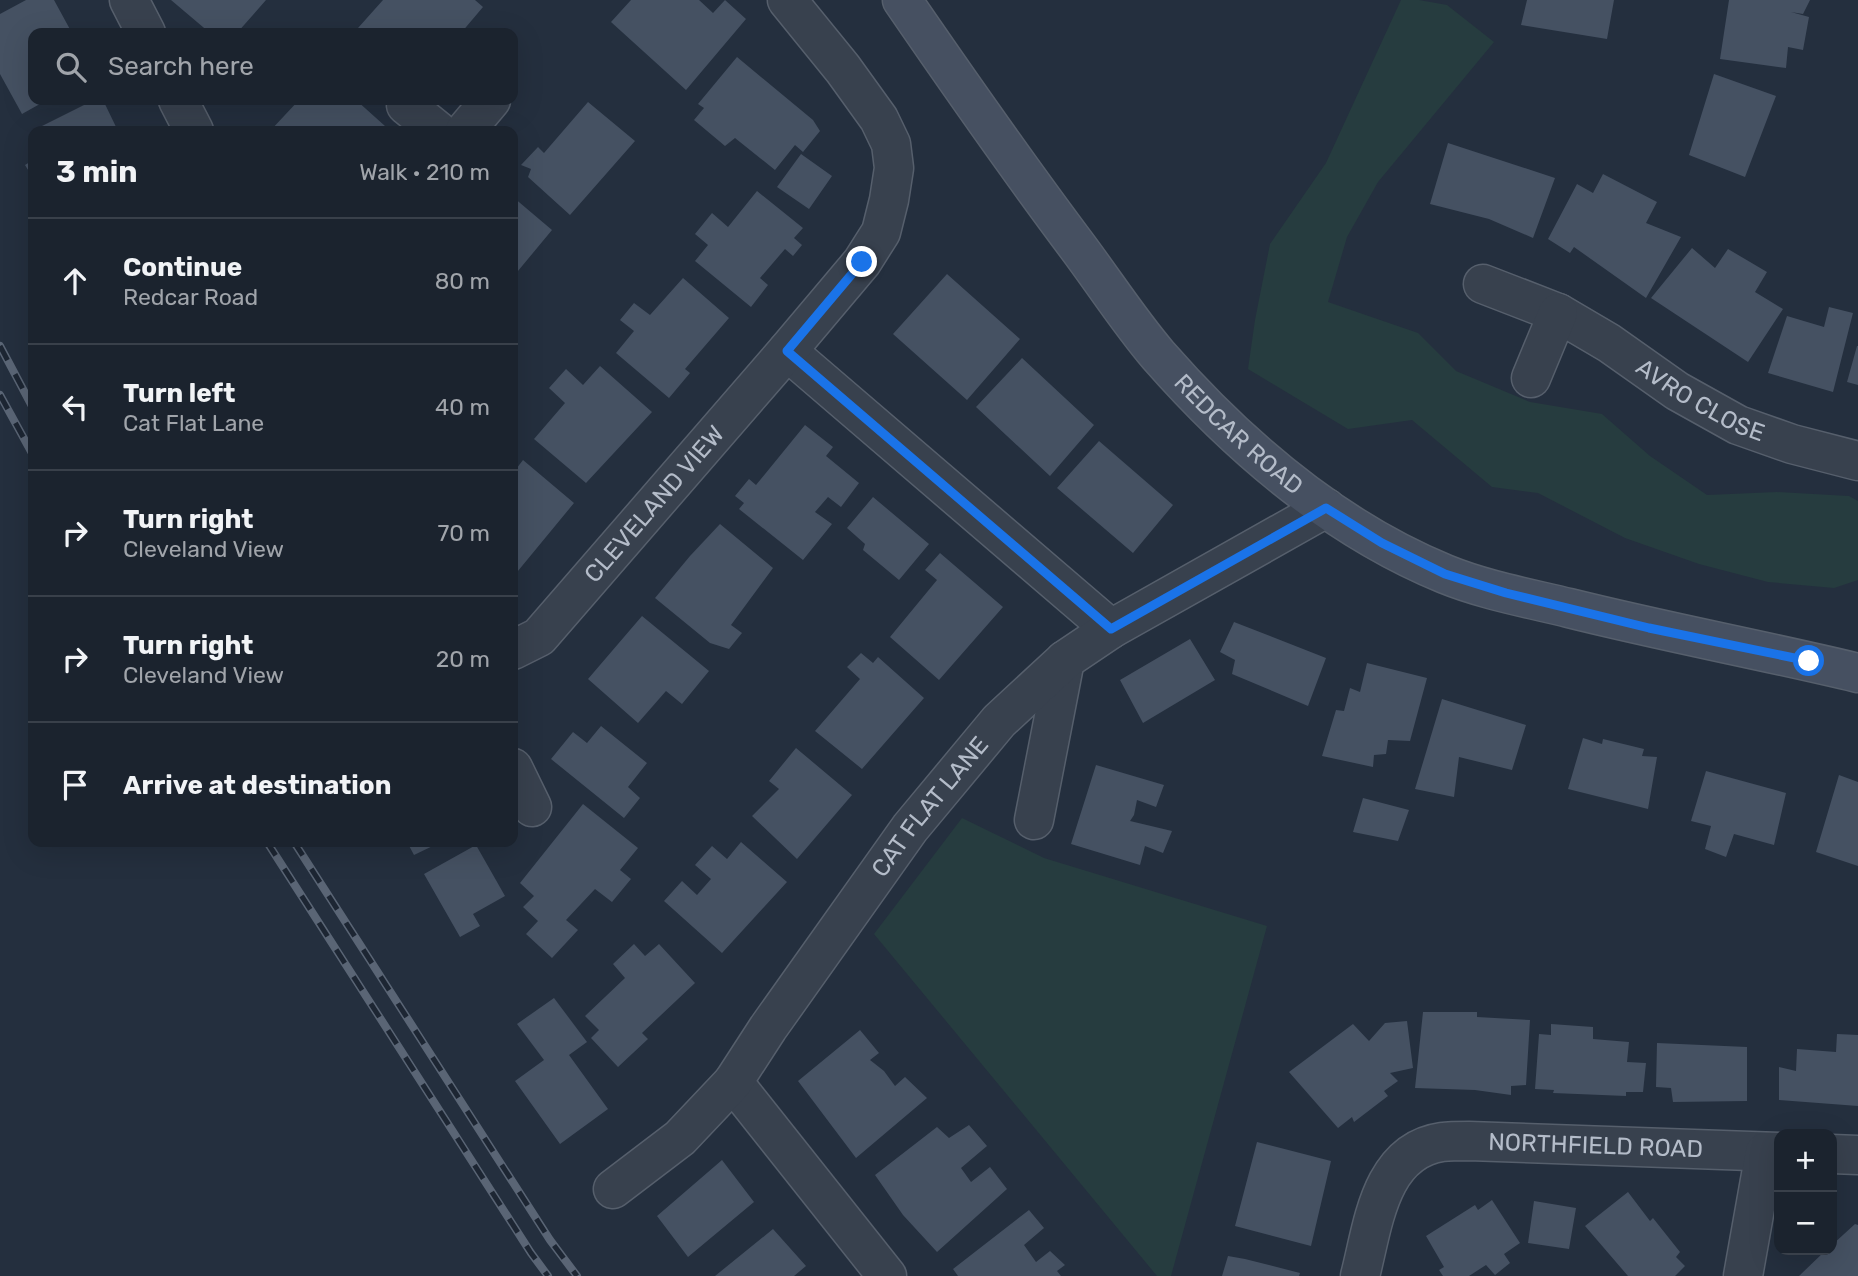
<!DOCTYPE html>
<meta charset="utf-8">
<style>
body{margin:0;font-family:Rubik,sans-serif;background:#242b36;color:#f1f3f6}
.controls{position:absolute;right:21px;bottom:21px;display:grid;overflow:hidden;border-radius:14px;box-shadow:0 7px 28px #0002}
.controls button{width:63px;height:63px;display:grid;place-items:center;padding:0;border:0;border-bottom:2px solid #39404a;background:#1b232e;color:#f1f3f6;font:35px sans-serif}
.stop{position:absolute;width:21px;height:21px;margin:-16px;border:5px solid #1a73e8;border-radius:50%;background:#fff}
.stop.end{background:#1a73e8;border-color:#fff;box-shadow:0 2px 7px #0008}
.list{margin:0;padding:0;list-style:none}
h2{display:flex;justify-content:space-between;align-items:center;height:91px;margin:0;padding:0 28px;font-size:30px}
h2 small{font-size:23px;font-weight:400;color:#a0a4aa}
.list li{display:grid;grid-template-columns:46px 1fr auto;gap:21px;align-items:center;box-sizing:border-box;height:126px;padding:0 28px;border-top:2px solid #39404a}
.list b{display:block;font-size:26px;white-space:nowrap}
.list p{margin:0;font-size:23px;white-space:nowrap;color:#a0a4aa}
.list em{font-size:23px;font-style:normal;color:#a0a4aa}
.icon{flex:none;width:38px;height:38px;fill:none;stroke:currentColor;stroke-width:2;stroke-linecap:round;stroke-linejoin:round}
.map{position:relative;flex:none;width:1858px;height:1276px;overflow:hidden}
.search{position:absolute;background:#1b232e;box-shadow:0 7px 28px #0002;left:28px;top:28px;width:490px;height:77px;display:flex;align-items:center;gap:18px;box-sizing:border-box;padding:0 24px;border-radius:14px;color:#a0a4aa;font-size:26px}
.panel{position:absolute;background:#1b232e;box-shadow:0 7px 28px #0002;left:28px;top:126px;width:490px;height:721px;border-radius:14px}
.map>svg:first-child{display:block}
.green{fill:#263c3f}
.building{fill:#455162}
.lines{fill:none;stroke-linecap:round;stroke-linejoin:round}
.street-casing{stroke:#565f6c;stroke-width:41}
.secondary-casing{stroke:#565f6c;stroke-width:41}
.street{stroke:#38414e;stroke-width:38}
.secondary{stroke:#465061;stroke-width:38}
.rail-casing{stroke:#5a6575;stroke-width:8}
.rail{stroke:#1d2633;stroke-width:5;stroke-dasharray:16;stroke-linecap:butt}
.route{stroke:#1a73e8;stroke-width:9}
.labels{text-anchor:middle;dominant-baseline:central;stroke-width:5;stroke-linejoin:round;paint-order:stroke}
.street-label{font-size:24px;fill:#b4bcc9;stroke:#1d2633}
</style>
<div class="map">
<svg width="1858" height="1276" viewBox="0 0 1858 1276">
<rect width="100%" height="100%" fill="#242f3e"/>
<path class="green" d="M1401,0h18l28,5 47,37 -116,140 -31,55 -19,65 90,31 38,38 74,31 72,12 48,42 57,39 70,-3 72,4 9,5v79l-24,8 -66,-6 -69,-18 -74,-26 -87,-45 -46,-6 -80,-67 -64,9 -100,-60 7,-49 15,-76 56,-81z
M962,818l82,40 223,68 -96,350h-14l-283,-342z"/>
<path class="building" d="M26,0h28l18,33h-39v67h14l-25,14 -22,-40v-60z
M171,0h95l-29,33h-27z
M383,0h92l8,7 -22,26h-98l-5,-5z
M631,0h68l14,13 12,-13 21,19 -60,71 -75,-68z
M1527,0h87l-7,39 -86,-14z
M1729,0h81l-7,14 -12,-2 18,5 -6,33 -15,-3 -2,21 -66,-9z
M737,57l76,63 7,11 -17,21 -8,-7 -20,25 -40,-32 -10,8 -31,-26 10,-12 -6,-4z
M1714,74l62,22 -31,81 -56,-22z
M94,100h9l15,31h-86z
M299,100h57l29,26 -5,5h-110z
M588,102l47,39 -65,74 -42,-38 3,-8 -10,-4 17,-18 6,6z
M1448,143l107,35 -22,60 -44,-19 -59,-15z
M801,154l31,22 -23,33 -32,-22z
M33,160v18l-8,-13z
M1603,174l54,28 -11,21 35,14 -35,61 -72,-51 -4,6 -22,-14 29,-55 16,9z
M757,191l46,37 -9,10 8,7 -9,11 -8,-7 -25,29 8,7 -17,22 -56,-46 13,-16 -13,-11 17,-21 16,14z
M513,197l39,33 -39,47z
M1692,248l23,20 13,-19 39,23 -12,20 28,17 -35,53 -97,-64z
M947,274l73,65 -53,61 -74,-66z
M683,278l46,40 -44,51 5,4 -21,25 -53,-45 18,-22 -14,-11 14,-17 16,12z
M1829,307l24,6 -20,79 -65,-19 19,-57 37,11z
M1857,346h1v39l-11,-3z
M1022,358l72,67 -44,51 -74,-69z
M600,366l52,46 -66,71 -52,-44 31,-36 -16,-15 17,-19 17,16z
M805,425l28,22 -7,9 33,27 -18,24 -13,-10 -13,15 17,12 -29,36 -64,-51 5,-6 -9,-7 14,-17 7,6z
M1099,441l74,64 -40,48 -76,-65z
M523,460l51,43 -61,74v-104z
M873,497l56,47 -30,36 -36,-30 2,-6 -18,-16z
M720,524l53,44 -42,57 11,8 -13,16 -19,-6 -55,-45 35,-42z
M940,553l63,54 -64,73 -49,-43 47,-57 -12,-10z
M642,616l67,55 -27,33 -16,-13 -28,32 -50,-44z
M1234,622l92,36 -18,48 -76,-32 3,-14 -15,-8z
M1190,639l25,41 -72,43 -23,-43z
M861,653l12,10 5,-6 46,41 -62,71 -47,-38 45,-52 -13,-12z
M1367,663l60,15 -17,63 -22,-1 -2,14 -12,1 -1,12 -51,-11 14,-46 8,1 6,-23 10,4z
M1442,699l84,26 -14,45 -53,-13 -5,40 -39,-8z
M601,726l46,37 -19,24 12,11 -16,20 -73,-59 22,-27 14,11z
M1583,738l19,6 1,-5 41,10 -2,7 15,1 -9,52 -80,-20z
M796,748l56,47 -55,64 -45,-43 27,-27 -10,-8z
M1096,765l68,20 -8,22 -19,-7 -3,15 -4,6 42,10 -9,22 -18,-7 -5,19 -69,-21z
M1706,771l80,22 -12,52 -40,-11 -8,23 -21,-8 6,-23 -20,-5z
M1839,775l19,7v84l-42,-14z
M1363,798l46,12 -11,31 -45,-9z
M583,804l55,44 -18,22 11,9 -19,23 -17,-13 -29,31 12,10 -26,28 -26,-24 12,-13 -15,-14 11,-11 -14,-13z
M407,842h34l-27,13z
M741,842l46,40 -65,71 -58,-52 18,-20 15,14 14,-16 -16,-14 17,-19 15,13z
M476,845l29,51 -32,18 7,12 -20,11 -36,-63z
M634,944l11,12 14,-12 36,39 -53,50 6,6 -30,28 -27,-29 8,-8 -14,-14 40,-38 -12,-14z
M554,998l33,44 -18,13 39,54 -48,35 -45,-63 29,-21 -27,-36z
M1423,1012h54v5l53,3 -4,65 -15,1v9l-36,-5 -60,-2z
M1407,1021l6,47 -23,5 8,8 -14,10 4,5 -34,26 -2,-5 -14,11 -49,-56 64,-48 16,17 16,-18z
M1551,1024l42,3v12l36,3 -2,20 19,1 -3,29h-17v4l-73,-3 1,-3 -19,-1 4,-55 12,1z
M860,1030l19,23 -9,7 14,11 11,15 10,-9 22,21 -71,60 -58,-77z
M1837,1034l21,1v71l-79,-6v-33l17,4 1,-22 39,3z
M1657,1043l90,4v54l-74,1 -2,-14 -15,-1z
M969,1125l18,21 -26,22 10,14 19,-15 17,22 -70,63 -34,-37 -28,-40 62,-48 12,11z
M1257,1142l74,19 -20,85 -76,-20z
M722,1160l32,42 -66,55 -31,-41z
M1628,1192l22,29 3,-3 27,34 -4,5 9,9 -10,10h-47l-43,-50z
M1492,1200l28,43 -16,11 6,9 -15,12 -9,-10 -17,11h-26l-4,-6 5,-3 -18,-31 49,-31 3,5z
M1534,1201l42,7 -7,41 -41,-6z
M1029,1210l15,18 -20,17 12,17 14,-11 15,14 -8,6 4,5h-103l-5,-7z
M1855,1224l3,1v51h-59l27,-26h6v-5z
M773,1229l33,37 -12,10h-79z
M1228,1256l17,3 55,14 -1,3h-77z"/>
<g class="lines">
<defs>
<g id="street">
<path d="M129,0l17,33"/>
<path d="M178,100l16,31"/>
<path d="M406,105l32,26"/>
<path d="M465,131l26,-31"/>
<path id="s1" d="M1483,284l75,29 51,30 68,48 61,34 54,19 66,17"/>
<path d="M787,351l324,278"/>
<path d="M1531,378l27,-65"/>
<path id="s2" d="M513,650l26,-13 248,-286 75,-89 19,-30 8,-32 5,-32 -3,-24 -12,-25 -36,-50 -56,-69"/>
<path d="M513,768l19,39"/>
<path d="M1034,820l31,-160"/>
<path d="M733,1082l154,194"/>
<path d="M1832,1154l26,1"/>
<path id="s3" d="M613,1189l67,-51 53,-56 35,-54 142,-200 89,-107 66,-61 46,-31 215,-121"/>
<path id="s4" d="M1360,1276c13,-49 19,-125 82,-134 8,-1 18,-1 27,-1l310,11"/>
<path d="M1743,1276l22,-124"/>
</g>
<g id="secondary">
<path id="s5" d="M902,0c57,83 115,166 175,246 27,36 52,75 81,109 79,90 175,173 287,219 39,16 83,24 124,34 96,24 193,42 289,65"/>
</g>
</defs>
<use href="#street" class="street-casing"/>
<use href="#secondary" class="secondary-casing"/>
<use href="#street" class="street"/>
<use href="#secondary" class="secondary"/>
<defs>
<path id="rail" d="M0,346l33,62
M0,395l33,60
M267,842l264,411 17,23
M294,842l256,398 27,36"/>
</defs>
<use href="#rail" class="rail-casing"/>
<use href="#rail" class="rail"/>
</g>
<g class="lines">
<path class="route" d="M862,262l-75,89 324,278 215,-121 56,35 63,31 61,19 143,35 160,33"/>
</g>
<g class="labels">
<g class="street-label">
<text stroke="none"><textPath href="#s1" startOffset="248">AVRO CLOSE</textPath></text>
<text stroke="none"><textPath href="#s5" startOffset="551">REDCAR ROAD</textPath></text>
<text stroke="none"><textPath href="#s2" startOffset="205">CLEVELAND VIEW</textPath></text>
<text stroke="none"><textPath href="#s3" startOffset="500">CAT FLAT LANE</textPath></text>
<text stroke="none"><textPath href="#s4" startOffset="322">NORTHFIELD ROAD</textPath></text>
</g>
</g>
</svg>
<div class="controls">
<button>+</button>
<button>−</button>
</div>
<div class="stop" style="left:1809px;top:661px"></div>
<div class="stop end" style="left:862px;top:262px"></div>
<div class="search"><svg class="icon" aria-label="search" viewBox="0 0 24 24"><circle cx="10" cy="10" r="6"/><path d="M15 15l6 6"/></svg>Search here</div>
<section class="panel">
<h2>3 min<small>Walk · 210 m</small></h2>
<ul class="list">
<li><svg class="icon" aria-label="ahead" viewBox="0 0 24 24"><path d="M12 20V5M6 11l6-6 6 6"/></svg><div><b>Continue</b><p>Redcar Road</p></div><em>80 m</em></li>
<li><svg class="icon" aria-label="left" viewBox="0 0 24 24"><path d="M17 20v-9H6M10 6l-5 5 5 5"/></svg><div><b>Turn left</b><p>Cat Flat Lane</p></div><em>40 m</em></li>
<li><svg class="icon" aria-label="right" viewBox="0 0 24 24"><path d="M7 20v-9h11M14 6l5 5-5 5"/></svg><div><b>Turn right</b><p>Cleveland View</p></div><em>70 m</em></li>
<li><svg class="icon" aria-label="right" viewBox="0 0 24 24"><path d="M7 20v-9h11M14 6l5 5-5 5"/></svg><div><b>Turn right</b><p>Cleveland View</p></div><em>20 m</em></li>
<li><svg class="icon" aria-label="arrive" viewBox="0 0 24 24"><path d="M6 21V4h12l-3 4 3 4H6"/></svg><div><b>Arrive at destination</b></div></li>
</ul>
</section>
</div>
